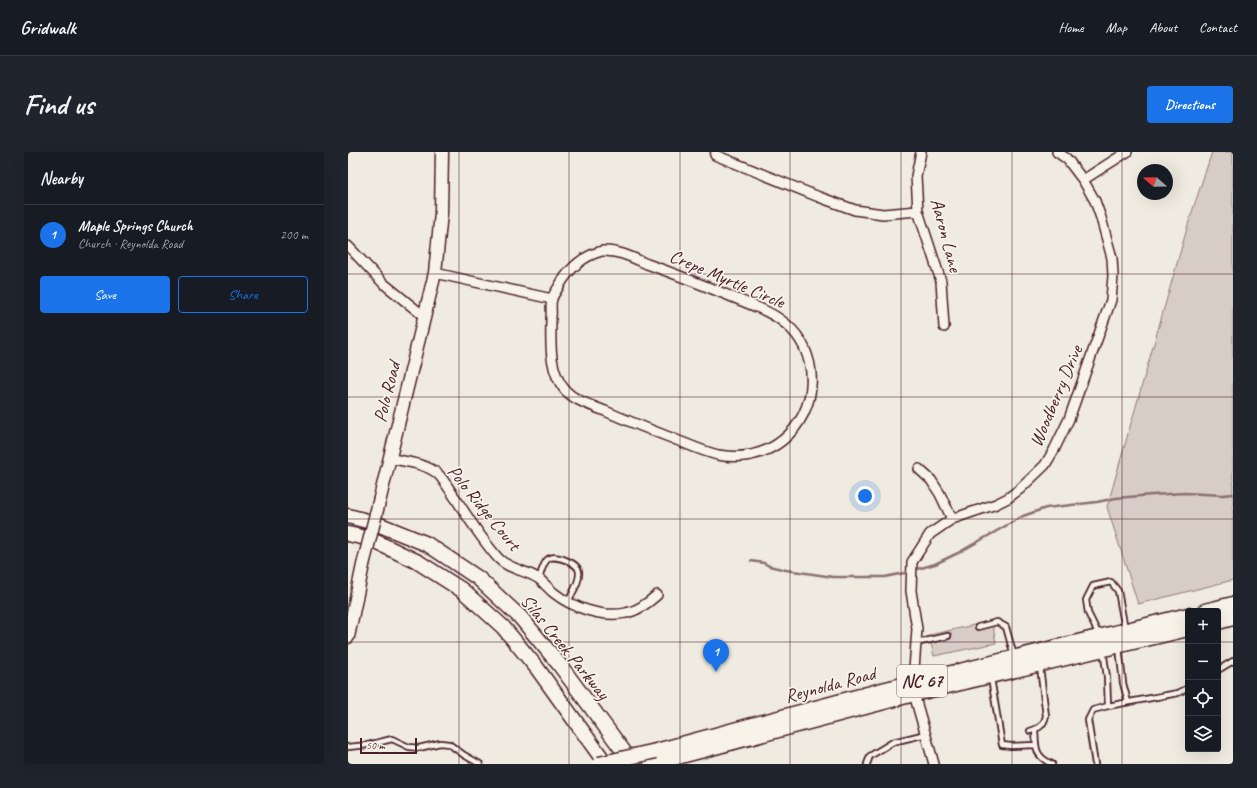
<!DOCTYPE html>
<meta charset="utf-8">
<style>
body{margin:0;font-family:Caveat,sans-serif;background:#20242c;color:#f1f3f6}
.controls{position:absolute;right:12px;bottom:12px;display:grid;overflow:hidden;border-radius:4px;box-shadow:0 4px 16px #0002}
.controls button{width:36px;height:36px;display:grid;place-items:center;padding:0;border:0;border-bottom:1px solid #363941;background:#171b24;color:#f1f3f6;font:20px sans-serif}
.compass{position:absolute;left:789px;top:12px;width:36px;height:36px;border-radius:50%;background:#171b24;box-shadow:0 4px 16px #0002;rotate:290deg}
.scale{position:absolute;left:12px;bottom:10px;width:57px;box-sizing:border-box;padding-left:4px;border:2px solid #4a1f2b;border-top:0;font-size:11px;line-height:14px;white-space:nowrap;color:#4a1f2b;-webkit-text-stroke:3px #f7f3e8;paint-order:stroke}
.you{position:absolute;left:517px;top:344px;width:14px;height:14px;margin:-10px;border:3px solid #fff;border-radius:50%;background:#1a73e8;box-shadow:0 0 0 6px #1a73e833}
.badge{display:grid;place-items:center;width:26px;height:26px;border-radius:50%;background:#1a73e8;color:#fff;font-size:13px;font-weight:700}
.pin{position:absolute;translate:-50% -33px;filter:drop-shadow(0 1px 2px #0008)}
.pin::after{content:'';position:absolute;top:21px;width:14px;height:12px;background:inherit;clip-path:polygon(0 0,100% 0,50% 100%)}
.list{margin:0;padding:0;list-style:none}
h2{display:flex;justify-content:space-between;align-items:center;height:52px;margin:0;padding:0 16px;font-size:17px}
h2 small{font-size:13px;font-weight:400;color:#9ea1a6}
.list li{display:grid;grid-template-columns:26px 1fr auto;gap:12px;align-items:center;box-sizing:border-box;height:60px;padding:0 16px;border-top:1px solid #363941}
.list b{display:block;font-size:15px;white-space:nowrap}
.list p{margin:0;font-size:13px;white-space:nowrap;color:#9ea1a6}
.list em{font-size:13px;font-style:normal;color:#9ea1a6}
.actions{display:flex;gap:8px;padding:12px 16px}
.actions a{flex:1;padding:9px 0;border:1px solid #1a73e8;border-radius:4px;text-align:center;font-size:14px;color:#1a73e8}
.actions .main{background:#1a73e8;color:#fff}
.icon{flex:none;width:22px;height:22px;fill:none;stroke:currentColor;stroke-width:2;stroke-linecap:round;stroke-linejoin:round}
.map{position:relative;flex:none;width:885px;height:612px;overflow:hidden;border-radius:4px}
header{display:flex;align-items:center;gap:24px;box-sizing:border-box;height:56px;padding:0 20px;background:#171b24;border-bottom:1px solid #363941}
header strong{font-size:19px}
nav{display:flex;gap:22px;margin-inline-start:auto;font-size:14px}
.intro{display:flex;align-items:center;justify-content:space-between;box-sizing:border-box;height:96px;padding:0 24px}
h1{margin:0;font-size:28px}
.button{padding:10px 18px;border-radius:4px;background:#1a73e8;color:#fff;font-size:14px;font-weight:700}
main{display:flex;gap:24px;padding:0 24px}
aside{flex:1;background:#171b24;border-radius:4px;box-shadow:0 4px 16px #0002}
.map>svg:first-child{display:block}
.green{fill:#d8cdc6;stroke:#917678}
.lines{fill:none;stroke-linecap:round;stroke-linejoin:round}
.stream{stroke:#8b6f72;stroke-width:2.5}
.lane-casing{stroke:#4a1f2b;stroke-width:8}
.street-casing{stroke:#4a1f2b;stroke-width:12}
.secondary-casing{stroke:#4a1f2b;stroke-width:15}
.primary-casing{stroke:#4a1f2b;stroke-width:17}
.lane{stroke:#f7f3e8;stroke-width:4.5}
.street{stroke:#f7f3e8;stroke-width:9}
.secondary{stroke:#f7f3e8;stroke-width:12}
.primary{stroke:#f7f3e8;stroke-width:14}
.secondary-bridge-casing{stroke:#4a1f2b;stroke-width:15;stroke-linecap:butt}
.primary-bridge-casing{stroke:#4a1f2b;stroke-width:17;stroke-linecap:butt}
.secondary-bridge{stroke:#f7f3e8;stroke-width:12}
.primary-bridge{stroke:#f7f3e8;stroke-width:14}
.grid{fill:none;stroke:#4a1f2b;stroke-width:1;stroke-opacity:0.55}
.labels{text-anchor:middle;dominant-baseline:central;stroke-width:3.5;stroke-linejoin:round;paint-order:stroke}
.shield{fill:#f7f3e8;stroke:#7e5f64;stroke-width:1}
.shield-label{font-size:18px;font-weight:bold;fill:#4a1f2b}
.street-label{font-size:19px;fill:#4a1f2b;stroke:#f7f3e8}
</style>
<header>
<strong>Gridwalk</strong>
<nav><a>Home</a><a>Map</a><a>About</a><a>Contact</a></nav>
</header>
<div class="intro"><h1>Find us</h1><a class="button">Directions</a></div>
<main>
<aside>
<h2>Nearby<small></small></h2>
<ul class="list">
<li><span class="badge">1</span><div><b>Maple Springs Church</b><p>Church · Reynolda Road</p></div><em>200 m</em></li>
</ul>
<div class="actions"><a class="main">Save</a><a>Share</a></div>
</aside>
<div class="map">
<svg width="885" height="612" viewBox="0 0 885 612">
<rect width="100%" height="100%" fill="#f0ebe0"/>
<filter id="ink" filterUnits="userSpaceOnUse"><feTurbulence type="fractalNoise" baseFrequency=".025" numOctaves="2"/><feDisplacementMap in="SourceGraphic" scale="8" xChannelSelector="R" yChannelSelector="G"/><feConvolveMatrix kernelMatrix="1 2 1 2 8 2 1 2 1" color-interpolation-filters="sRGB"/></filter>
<g filter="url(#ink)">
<path class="green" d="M864,0h21v428l-95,24 -31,-97 83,-289z
M644,469l4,22 -62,13 -5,-21z"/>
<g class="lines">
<path class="stream" d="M403,409l13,2 5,3 17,4 47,7h52l24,-5
M566,418l21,-6 23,-11 65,-37 23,-8 51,-6 19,-4 36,-3 32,-2 39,2 10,-1"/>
<defs>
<path id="lane" d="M191,427c2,-6 4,-16 9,-20 7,-5 31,4 31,13 1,10 -7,21 -11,30
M630,475l19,-5 9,5 8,29
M751,483l-11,-22 -2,-13 7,-14 18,-4 7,9 7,38
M568,491l32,-7
M771,495l4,36 5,19
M755,498l4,27 1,29
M870,518l15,-9
M643,526l11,67 9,1 24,-1
M687,577c1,18 -1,27 17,35
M682,579c9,-3 13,-4 16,-15l-6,-49
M0,595l20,-2 24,-6 17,8 10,1 21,-5 9,1 15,11 16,9
M519,612l3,-8 23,-14 33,-8
M747,612l-7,-44 5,-10 15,-4 70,-13 10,-5"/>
<path id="street" d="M573,0l-5,24 2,35 23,70 3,46
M367,3l104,42 36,13 28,4 35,-3
M735,28l44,-28
M0,94l35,37 42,34
M254,99c16,-1 31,7 45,13 38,13 75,29 112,44 19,8 36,20 45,39 21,45 -5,98 -53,108 -11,2 -23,2 -33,0 -17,-4 -33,-12 -49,-18 -21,-8 -43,-17 -64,-26 -14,-6 -30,-10 -40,-21 -17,-20 -14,-49 -14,-73 1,-5 -1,-13 1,-18 1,-4 4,-8 6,-11 10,-18 24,-32 44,-37z
M87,121l117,26
M41,306c16,4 36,5 49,16 7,7 12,17 18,25 13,20 26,41 42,59 11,12 29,12 41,21 5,4 10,10 15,14 19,15 49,25 72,20 12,-2 22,-10 31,-18
M571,317l12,11 9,14 12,25
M586,612l-20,-70 -1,-11 4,-54 -6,-38 1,-29 18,-28 22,-15 44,-15 12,-6 12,-9 25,-24 9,-15 15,-31 42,-119 2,-24 -1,-18 -11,-40 -6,-17 -12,-21 -16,-21 -10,-7"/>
<path id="secondary" d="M32,346l55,-225 6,-60 1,-61
M0,485l15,-72"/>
<path id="primary" d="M0,364l27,7 52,21 51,34 43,40 38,46 74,100
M0,382l22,5 48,23 44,28 41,37 34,41 69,96
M857,459l28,-7
M870,470l15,-4
M308,599l230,-62 302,-74
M303,612l263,-70 274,-65"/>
</defs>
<use href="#lane" class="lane-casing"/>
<use href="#street" class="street-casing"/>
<use href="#secondary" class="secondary-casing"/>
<use href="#primary" class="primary-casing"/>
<use href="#lane" class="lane"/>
<use href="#street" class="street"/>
<use href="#secondary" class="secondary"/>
<use href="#primary" class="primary"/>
<defs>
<path id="secondary-bridge" d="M15,413l17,-67"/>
<path id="primary-bridge" d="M251,612l57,-13"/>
</defs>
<use href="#secondary-bridge" class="secondary-bridge-casing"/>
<use href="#primary-bridge" class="primary-bridge-casing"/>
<use href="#secondary-bridge" class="secondary-bridge"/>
<use href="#primary-bridge" class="primary-bridge"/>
</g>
</g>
<path class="grid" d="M111,0v612M221,0v612M332,0v612M442,0v612M553,0v612M664,0v612M774,0v612M0,122h885M0,245h885M0,367h885M0,490h840M870,490h15"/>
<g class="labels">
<rect class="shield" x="549" y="513" width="50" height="32" rx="3"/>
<g class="shield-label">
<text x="574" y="529">NC 67</text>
</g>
<g class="street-label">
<text transform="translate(598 83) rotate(75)">Aaron Lane</text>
<text transform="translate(379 127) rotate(23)">Crepe Myrtle Circle</text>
<text transform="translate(39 240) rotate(-76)">Polo Road</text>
<text transform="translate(708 244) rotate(-67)">Woodberry Drive</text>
<text transform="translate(136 356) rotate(51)">Polo Ridge Court</text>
<text transform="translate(217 495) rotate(51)">Silas Creek Parkway</text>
<text transform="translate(482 533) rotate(-15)">Reynolda Road</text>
</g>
</g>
</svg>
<div class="controls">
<button>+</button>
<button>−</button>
<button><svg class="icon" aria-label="locate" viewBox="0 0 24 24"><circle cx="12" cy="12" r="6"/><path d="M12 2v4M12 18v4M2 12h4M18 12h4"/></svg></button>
<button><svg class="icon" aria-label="layers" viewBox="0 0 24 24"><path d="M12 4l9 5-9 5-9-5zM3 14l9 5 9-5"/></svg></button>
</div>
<svg class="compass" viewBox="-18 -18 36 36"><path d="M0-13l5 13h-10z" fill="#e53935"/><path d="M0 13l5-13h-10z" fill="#9ea1a6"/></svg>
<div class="scale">50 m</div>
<div class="you"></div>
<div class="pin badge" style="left:368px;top:520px">1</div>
</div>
</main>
